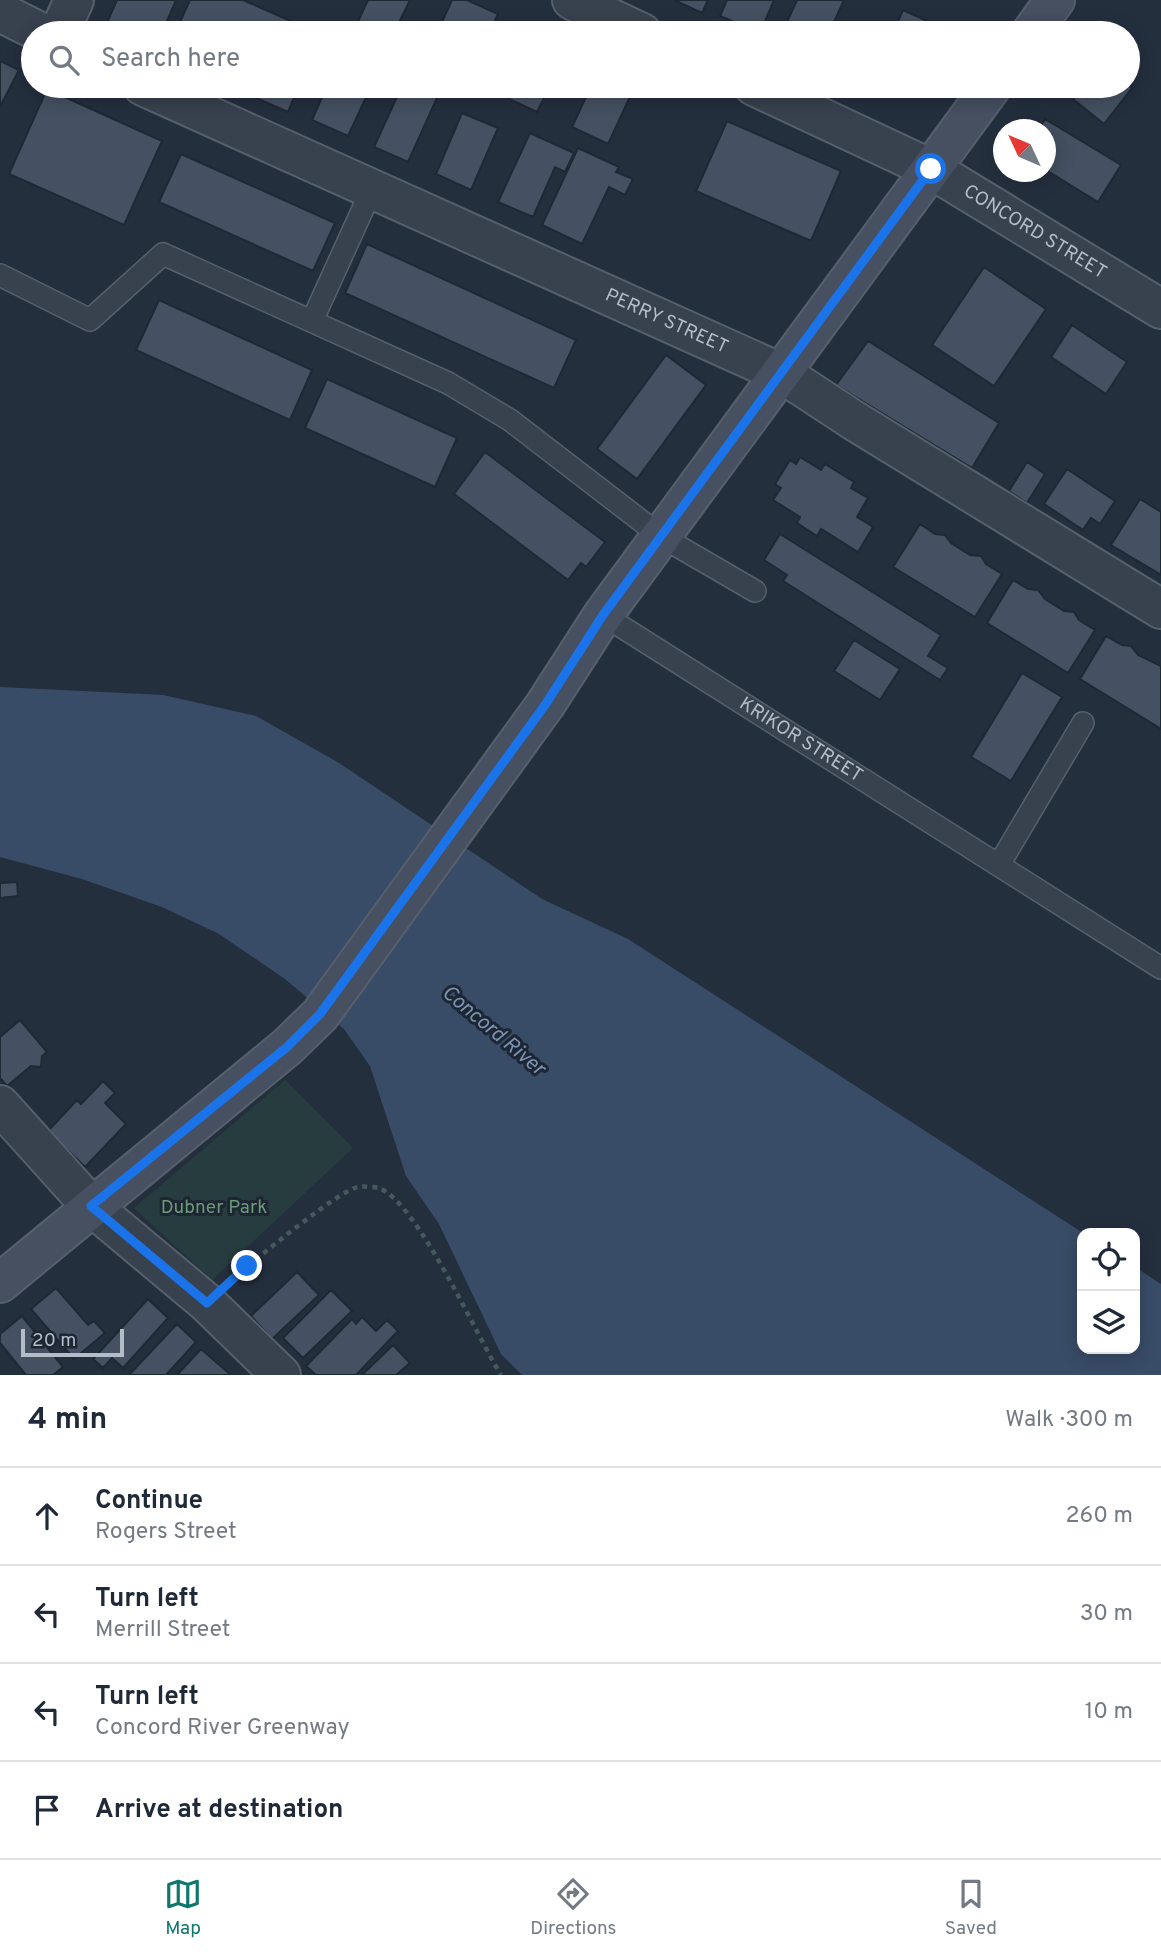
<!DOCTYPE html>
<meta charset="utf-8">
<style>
body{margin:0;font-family:Overpass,sans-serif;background:#f2f2f3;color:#1f2937}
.controls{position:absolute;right:21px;bottom:21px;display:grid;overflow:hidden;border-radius:14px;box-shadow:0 4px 18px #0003}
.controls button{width:63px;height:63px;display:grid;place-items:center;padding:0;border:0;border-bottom:2px solid #e0e1e3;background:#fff;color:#1f2937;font:35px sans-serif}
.compass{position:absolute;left:993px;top:119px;width:63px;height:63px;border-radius:50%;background:#fff;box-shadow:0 4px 18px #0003;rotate:314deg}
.scale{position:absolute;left:21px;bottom:18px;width:103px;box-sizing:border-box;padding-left:7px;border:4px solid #b4bcc9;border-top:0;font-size:19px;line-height:24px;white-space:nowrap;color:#b4bcc9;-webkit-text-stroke:5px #1d2633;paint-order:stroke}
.stop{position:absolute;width:21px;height:21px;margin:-16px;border:5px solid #1a73e8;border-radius:50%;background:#fff}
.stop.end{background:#1a73e8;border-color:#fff;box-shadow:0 2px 7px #0008}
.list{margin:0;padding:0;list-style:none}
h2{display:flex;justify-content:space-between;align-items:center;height:91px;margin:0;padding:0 28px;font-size:30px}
h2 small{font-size:23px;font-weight:400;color:#747a83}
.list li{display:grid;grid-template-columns:46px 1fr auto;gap:21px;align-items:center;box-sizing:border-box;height:98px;padding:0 28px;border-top:2px solid #e0e1e3}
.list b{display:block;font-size:26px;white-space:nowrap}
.list p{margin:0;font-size:23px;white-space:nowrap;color:#747a83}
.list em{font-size:23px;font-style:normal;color:#747a83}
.icon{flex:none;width:38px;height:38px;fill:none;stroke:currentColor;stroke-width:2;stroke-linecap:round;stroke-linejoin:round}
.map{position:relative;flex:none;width:1161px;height:1375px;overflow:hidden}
.search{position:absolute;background:#fff;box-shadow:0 4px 18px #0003;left:21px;right:21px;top:21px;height:77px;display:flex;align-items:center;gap:18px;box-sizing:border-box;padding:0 24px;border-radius:38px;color:#747a83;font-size:26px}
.sheet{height:483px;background:#fff}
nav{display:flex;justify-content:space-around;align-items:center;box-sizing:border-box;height:98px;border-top:2px solid #e0e1e3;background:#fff;font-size:19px;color:#747a83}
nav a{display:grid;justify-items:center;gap:4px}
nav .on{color:#0f766e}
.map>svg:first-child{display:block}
.green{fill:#263c3f}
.water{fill:#394c67}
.building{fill:#455162;stroke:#1f2835;stroke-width:2}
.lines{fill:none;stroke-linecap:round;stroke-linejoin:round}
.lane-casing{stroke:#565f6c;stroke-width:24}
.street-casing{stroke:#565f6c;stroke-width:42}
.secondary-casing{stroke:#565f6c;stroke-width:42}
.path{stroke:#44595c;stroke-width:4.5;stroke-dasharray:5 5;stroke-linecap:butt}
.lane{stroke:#38414e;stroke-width:21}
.street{stroke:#38414e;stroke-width:38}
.secondary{stroke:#465061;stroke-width:38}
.route{stroke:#1a73e8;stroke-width:9}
.labels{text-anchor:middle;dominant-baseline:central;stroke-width:6;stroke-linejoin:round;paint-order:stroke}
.street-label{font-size:19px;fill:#b4bcc9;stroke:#1d2633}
.park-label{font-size:19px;fill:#6b9a76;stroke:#1d2633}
.water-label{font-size:21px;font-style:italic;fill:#7c92b1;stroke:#1d2633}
</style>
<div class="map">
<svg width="1161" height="1375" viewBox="0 0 1161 1375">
<rect width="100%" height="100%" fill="#242f3e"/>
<path class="green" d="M285,1080l68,68 -141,132 -78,-72z"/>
<path class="water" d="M0,687l163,8 93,21 83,47 203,136 86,40 455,294 -1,116h53v-82l26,17v91h-639l-21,-21 -62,-130 -33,-48 -36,-110 -26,-37 -59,-50 -66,-45 -57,-27 -80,-28 -82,-22z"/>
<path class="building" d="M117,0h59l-14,33h-44l-13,-6z
M190,0h53l75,33h-143z
M368,0h42l-16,33 -41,-1z
M452,0h15l31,14 -9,19h-52z
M674,0h34l-6,13z
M727,0h47l-14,33 -40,-17z
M797,0h47l-15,33h-47z
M903,10l42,19 -2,4h-50z
M0,61l19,9 -19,37z
M1128,85l4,3 -28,36 -31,-25 10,-13z
M229,86h70l-11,26z
M327,86h34l8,5 -21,45 -36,-16z
M402,86h8l27,12 -29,64 -34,-15z
M505,86h45l-13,26 -36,-17z
M591,86h44l-27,58 -36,-17z
M47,89l115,52 -38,84 -115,-51z
M462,113l36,15 -27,62 -35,-16z
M1045,119l76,46 -23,37 -52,-32v-40h-8z
M727,121l114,50 -30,70 -115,-50z
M530,133l44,20 -9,19 -10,-5 -22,50 -35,-15z
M578,148l41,19 -3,5 17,7 -8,16 -16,-8 -27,57 -40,-19z
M181,154l154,69 -22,48 -154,-69z
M367,244l209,96 -22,48 -209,-95z
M984,267l62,42 -52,77 -62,-41z
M159,300l153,70 -22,50 -154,-70z
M1072,325l55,37 -21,32 -55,-37z
M868,341l131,82 -27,45 -136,-83z
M666,355l40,30 -69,94 -40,-30z
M327,379l130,59 -22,49 -130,-59z
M485,452l120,90 -19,25 -5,-4 -13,17 -114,-86z
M800,457l21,13 4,-6 29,18 -3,6 17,10 -11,19 16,10 -15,25 -37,-23 -4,7 -20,-13 3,-6 -27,-17 8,-12 -6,-4 15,-24 6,4z
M1027,462l18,12 -18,29 -18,-12z
M1067,469l48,32 -15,23 -9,-6 -8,12 -39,-26z
M1140,499l21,13v63l-50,-30z
M920,524l15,10 10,1 6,8 19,12 11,1 5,8 16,10 -27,43 -82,-50z
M780,534l161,101 -13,21 20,12 -8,12 -157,-99 4,-6 -23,-15z
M1013,580l15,9 10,1 7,9 19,12 10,1 5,8 16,10 -27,43 -81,-50z
M1106,636l16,9 9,1 7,9 23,11v63l-81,-50z
M854,640l46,29 -20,31 -46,-29z
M1022,673l40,24 -51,84 -40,-24z
M17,882l1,14 -18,2v-15z
M20,1020l27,32 -5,4 -1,11 -10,-1 -24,20 -7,-8v-41z
M103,1081l12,12 -10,10 21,21 -41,43 -37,-36 29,-31 4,4z
M297,1272l22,23 -47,44 -21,-23z
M56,1288l32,37 6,-4 11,12 -31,26 -43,-50z
M331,1290l21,21 -49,47 -20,-20z
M148,1299l20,19 -45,50 -11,-10 -9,10 -10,-9z
M22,1316l41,51 -10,8h-27l-26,-32v-9z
M362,1317l14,14 11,-11 11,11 -42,44h-40l-10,-9 46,-47 4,5z
M177,1324l19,18 -30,33h-37z
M393,1345l17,18 -14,12h-34z
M201,1349l30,26h-54z"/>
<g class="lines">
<defs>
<g id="lane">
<path d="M0,275l90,45 73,-66 285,129 62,37 152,117 93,54"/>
<path d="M312,321l60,-132"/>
<path id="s1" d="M603,615l558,353"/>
<path d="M1000,863l83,-140"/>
</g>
<g id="street">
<path d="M572,0l70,33"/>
<path d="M0,12l42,21"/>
<path d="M59,33l15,-33"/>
<path id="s2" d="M143,86l640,288 70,46 308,189"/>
<path id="s3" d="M754,86l177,83 230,140"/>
<path d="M0,1105l91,101 116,97 74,72"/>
</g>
<path id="secondary" d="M1031,33l24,-33
M0,1283l287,-236 33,-32 225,-310 58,-90 389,-529"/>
</defs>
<use href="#lane" class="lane-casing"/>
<use href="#street" class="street-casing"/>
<use href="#secondary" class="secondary-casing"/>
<path class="path" d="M233,1279c18,-16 106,-89 125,-92 4,-1 17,0 21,1 39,15 98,149 122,187"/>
<use href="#lane" class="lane"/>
<use href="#street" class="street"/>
<use href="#secondary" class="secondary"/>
</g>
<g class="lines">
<path class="route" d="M247,1266l-40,37 -116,-97 196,-159 33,-33 225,-309 58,-90 328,-446"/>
</g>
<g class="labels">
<g class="street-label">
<text stroke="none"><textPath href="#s3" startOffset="317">CONCORD STREET</textPath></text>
<text stroke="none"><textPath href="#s2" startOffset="574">PERRY STREET</textPath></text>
<text stroke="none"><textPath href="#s1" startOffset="234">KRIKOR STREET</textPath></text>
</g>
<g class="park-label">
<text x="214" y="1208">Dubner Park</text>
</g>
<g class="water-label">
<text transform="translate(493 1031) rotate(40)">Concord River</text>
</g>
</g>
</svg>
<div class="controls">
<button><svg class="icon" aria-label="locate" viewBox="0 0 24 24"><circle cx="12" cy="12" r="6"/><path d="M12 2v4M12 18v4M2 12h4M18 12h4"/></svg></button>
<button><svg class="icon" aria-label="layers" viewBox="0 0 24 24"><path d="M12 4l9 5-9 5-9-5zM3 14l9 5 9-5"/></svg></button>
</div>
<svg class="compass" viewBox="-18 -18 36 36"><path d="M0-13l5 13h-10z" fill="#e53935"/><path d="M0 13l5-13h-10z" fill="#747a83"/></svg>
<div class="scale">20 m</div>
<div class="stop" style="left:931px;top:169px"></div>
<div class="stop end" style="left:247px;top:1266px"></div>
<div class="search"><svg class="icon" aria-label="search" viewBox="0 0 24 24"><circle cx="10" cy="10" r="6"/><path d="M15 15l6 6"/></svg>Search here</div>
</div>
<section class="sheet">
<h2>4 min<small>Walk · 300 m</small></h2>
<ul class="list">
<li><svg class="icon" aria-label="ahead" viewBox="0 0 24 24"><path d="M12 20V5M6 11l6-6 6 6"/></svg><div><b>Continue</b><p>Rogers Street</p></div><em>260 m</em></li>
<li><svg class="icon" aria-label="left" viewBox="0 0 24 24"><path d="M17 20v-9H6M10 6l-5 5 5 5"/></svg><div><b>Turn left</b><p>Merrill Street</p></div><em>30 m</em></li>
<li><svg class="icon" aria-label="left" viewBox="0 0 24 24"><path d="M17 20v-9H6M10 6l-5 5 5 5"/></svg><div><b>Turn left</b><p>Concord River Greenway</p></div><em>10 m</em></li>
<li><svg class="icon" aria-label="arrive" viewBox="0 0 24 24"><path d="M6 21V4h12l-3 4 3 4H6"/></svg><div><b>Arrive at destination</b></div></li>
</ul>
</section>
<nav>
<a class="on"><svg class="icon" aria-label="map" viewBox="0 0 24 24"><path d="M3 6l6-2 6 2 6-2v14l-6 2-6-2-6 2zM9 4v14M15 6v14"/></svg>Map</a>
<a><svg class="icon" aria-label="directions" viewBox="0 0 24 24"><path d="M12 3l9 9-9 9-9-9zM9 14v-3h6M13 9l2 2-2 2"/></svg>Directions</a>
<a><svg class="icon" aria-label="saved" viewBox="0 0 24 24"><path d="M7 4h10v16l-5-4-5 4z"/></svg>Saved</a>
</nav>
